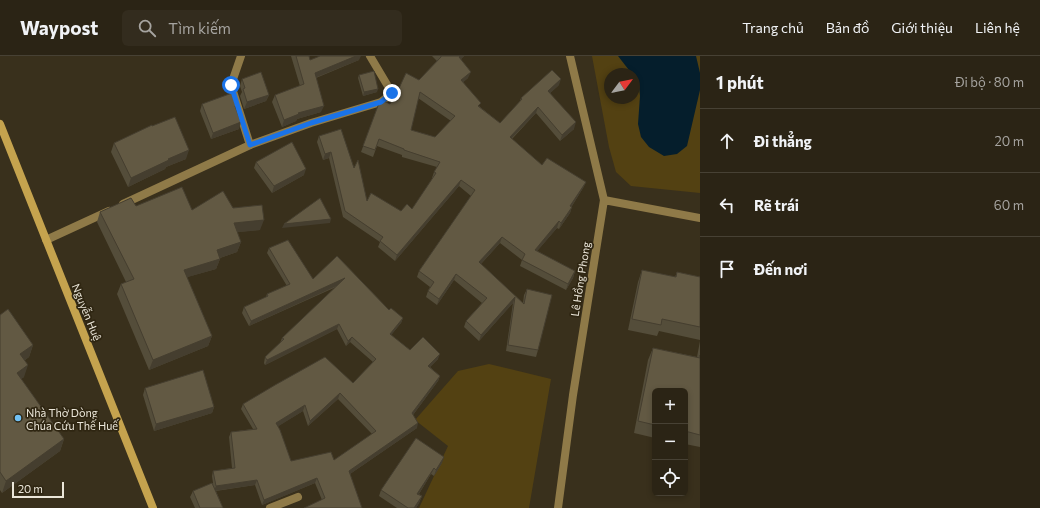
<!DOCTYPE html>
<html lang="vi">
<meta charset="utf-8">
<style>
body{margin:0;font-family:Commissioner,sans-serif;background:#332c1e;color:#f1f3f6}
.controls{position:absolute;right:12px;bottom:12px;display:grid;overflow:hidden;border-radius:6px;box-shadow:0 2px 6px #0003}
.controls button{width:36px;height:36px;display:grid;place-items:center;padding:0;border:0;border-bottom:1px solid #474134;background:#2b2415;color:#f1f3f6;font:20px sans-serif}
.compass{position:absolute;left:604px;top:12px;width:36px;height:36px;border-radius:50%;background:#2b2415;box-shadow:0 2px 6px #0003;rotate:58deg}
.scale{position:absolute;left:12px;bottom:10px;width:52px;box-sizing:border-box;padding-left:4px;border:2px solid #ebe6d9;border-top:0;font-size:11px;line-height:14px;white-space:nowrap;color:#ebe6d9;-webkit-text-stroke:3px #2f2612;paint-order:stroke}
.stop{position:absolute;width:12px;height:12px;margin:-9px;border:3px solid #1a73e8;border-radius:50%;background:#fff}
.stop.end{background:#1a73e8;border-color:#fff;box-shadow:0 1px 4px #0008}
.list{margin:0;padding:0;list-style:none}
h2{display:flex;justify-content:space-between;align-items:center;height:52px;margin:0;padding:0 16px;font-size:17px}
h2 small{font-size:13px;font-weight:400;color:#a6a4a0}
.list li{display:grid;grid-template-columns:26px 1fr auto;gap:12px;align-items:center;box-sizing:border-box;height:64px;padding:0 16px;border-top:1px solid #474134}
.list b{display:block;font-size:15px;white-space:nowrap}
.list em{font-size:13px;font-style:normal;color:#a6a4a0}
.icon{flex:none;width:22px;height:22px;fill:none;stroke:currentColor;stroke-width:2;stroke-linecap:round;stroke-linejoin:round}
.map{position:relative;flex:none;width:700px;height:452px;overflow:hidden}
header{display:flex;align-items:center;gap:24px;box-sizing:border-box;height:56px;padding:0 20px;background:#2b2415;border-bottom:1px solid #474134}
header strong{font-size:19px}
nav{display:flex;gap:22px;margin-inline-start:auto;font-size:14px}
.search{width:280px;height:36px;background:#332c1e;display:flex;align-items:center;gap:10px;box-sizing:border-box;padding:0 14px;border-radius:6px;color:#a6a4a0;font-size:15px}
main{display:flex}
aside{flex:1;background:#2b2415}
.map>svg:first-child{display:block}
.green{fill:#534112;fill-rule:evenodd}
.water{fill:#051e2c}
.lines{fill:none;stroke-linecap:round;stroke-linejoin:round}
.lane{stroke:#8f7a48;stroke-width:8}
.street{stroke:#8f7a48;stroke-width:8}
.secondary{stroke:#c5a34e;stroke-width:8}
.wall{fill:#544d3a;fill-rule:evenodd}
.shaded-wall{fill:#453e2f}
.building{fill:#625943;stroke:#453e2f;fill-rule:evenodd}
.route{stroke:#1a73e8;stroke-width:5}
.poi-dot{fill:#71c1f4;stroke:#2f2612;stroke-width:1.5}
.labels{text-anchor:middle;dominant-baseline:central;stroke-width:3.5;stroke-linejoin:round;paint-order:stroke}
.street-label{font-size:11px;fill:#ebe6d9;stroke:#2f2612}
.poi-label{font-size:11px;fill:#ebe6d9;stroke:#2f2612;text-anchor:start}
</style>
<header>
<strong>Waypost</strong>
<div class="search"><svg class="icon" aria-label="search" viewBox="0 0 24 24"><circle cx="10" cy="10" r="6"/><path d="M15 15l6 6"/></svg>Tìm kiếm</div>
<nav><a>Trang chủ</a><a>Bản đồ</a><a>Giới thiệu</a><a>Liên hệ</a></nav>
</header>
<main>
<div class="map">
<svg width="700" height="452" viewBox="0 0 700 452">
<rect width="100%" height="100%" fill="#39301c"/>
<path class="green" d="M592,0h108v137l-69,-7 -15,-14 -7,-25zM610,18h24v24h-24z
M489,308l62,15 -22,129h-110l29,-62 -33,-26 43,-49z"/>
<path class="water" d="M618,0h78l4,17v17l-13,56 -10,8 -13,2 -15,-9 -8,-10 -3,-13 2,-28 -1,-11 -5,-8v-3h-2z"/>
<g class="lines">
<path class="lane" d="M250,89l61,-22 70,-21 11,-9 -22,-37
M270,452l28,-11"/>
<path class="street" d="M604,144l96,18
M123,148l127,-59 -19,-60 10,-29
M46,184l63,-29
M558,452l15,-113 31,-195 -34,-144"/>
<path class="secondary" d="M0,68l153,384"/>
</g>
<path class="wall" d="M291,0h18l1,4h49l-43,18 5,34 -24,7 -1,2 -14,6 -10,-25 3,-7 25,-9z
M432,0h32l-3,3 7,19 -5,4 17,25 20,16 19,-20 2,-5 38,-13 -9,8 24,36 -14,12 -24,-28 -24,26 30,26 44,17 -3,6 -11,18 -2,7 -11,16 -2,-1 -20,23 38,20 -2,7 -7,12 -46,-24 2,-6 -22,-17 -19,21 42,39 1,-8 3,-6 11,61 -2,7 -30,-6 7,-48 -34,38 -15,-14 2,-6 16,-18 -28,-23 -17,25 -11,-8 2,-6 2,-4 -13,-10 2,-6 52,-75 -12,-10 -64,75 -17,-14 2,-5 -37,-25 -14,-59 -6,2 -6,-18 2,-6 35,32 13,33 34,10 11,-2 21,-30 -1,-1 2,-6 3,-5 -35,-10v-2l-25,-9 -4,11 -12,-5 18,-49 11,1 8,-13 2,-5 19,-6 18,-19zM418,42l33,23 -16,16 -24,-7z
M359,19l18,17 -14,4 -5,-18z
M242,23l27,16 -3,6 -22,8 -4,-13 2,-4 -2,-6z
M202,48l34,4 3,21 -28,10 -11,-28z
M152,70l34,33 -20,8 -1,2 -37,18 -17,-35 3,-9z
M256,106l48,13 -32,18 -18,-25z
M136,150l56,4 41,-2 27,22 -23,2 4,10 -4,10 -17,6v1l-4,10 -29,8 25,59 -4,10 -59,24 -32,-76 4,-10 5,-2 -29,-60 3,-10z
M269,192l44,31 24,-23 52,54 14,8 -2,5 -10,12 19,15 28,9 -8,8 10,9 -2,5 -25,34 4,13 -67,46 12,34 -40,-8 -7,-17 -53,22 -7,-20 -39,6 7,17h-28l-5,-11 3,-6 20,-8 -1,-7 1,-5 19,-3 -3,-31 2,-5 22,-3 -12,-20 2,-5 110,-21 20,-21 -23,-20 -4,4 -9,-17 -72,36 -1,-2 1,-6 15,-14 2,-5 54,-51 -87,39 -7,-13 2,-6 22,-10 1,-3 20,-8 -20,-33zM338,343l34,35 -38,26 -43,1 -13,-35 25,-15 5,15z
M642,214l33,7 2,-5 23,5v63l-41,-9 -2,5 -29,-6 10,-48z
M0,259l33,30 -4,12 -4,3 -1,17 -3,2 43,60 -4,12 -58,42 -2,-3z
M700,285v106l-15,-3v-53h-30v47l-21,-5 14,-73 5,-12 44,9z
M145,332l69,19 -2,6 -58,18 -11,-36z
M442,407l-8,13 -3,-2 -12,20 3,2 -3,7 -3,5h-19l-18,-12 2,-6z"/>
<path class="shaded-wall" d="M356,0h5l-2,4 -47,19 3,-6z
M460,0h4l-7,7 2,-6z
M471,16l-3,6 -9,8 2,-6z
M561,23l-2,6 -13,12 2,-6z
M378,33l-1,3 -14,4 1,-4z
M269,39l-3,6 -22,8 3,-7z
M324,50l-3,6 -24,7 -1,2 -14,6 2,-7 14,-7z
M538,51l-2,6 -29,30 3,-6z
M241,66l-2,7 -28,10 2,-6z
M576,66l-2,7 -14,12 2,-6z
M189,94l-3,9 -20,8 -1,2 -37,18 3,-9 37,-19z
M331,96l-2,6 -6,2 2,-6z
M306,113l-2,6 -32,18 2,-7z
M461,124l-2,6 -64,75 2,-6z
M586,126l-3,6 -15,24 2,-6z
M572,151l-2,6 -11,16 2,-6z
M331,163l-1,4 -48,5 2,-4z
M264,164l-4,10 -30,3 4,-10z
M559,165l-2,7 -24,28 2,-6z
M502,181l-2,6 -23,25 2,-6z
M241,186l-4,10 -23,8 3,-10z
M220,203l-4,10 -35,10 3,-9z
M575,215l-2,7 -7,12 2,-6z
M456,218l-2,6 -17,25 2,-6z
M345,222l-2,5 -94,43 2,-5z
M515,241l-2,6 -34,38 2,-6z
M403,262l-2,5 -13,16 2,-5z
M339,268l-2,5 -72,36 2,-5z
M212,280l-4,10 -59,24 4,-10z
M352,281l-2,5 -4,4 2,-5z
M33,289l-4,12 -13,9 4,-12z
M440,298l-2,5 -12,12 2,-5z
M28,309l-4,12 -12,8 5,-12z
M440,320l-2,5 -28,38 2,-6z
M340,337l-2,6 -30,27 2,-5z
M305,349l-2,6 -29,18 2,-6z
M214,351l-2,6 -58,18 2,-7z
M418,367l-1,5 -70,48 2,-5z
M64,383l-4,12 -58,42 4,-12z
M444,401l-2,6 -8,13 2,-6z
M434,412l-3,6 -16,26 2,-6z
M317,422l-2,5 -53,22 2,-5z
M257,424l-2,5 -41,6 2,-5z
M422,440l-3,7 -3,5h-2z"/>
<path class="building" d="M296,0h13l1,4 10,-4h36l-41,17 9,33 -26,7 1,1 -15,6 -9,-25 29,-11z
M441,0h19l-1,1 12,15 -10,8 20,23 -3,3 22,17 22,-24 -1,-1 31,-28 9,9 -13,12 28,31 -14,13 -24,-28 -28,30 32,28 5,-7 39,24 -16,24 2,1 -11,16 -2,-2 -24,29 40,21 -7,13 -46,-24 3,-6 -23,-17 -23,25 45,42 3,-15 25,6 -14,55 -30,-5 7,-48 -34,38 -15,-14 21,-23 -31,-24 -17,25 -11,-8 6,-9 -15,-11 56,-81 -14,-10 -64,75 -17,-14 3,-4 -38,-26 -14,-59 -6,2 -6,-18 22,-7 13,39 4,-8 9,41 4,-8 30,18 6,-7 5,5 24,-36 -2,-1 6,-10 -36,-12v-1l-25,-10 -4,11 -12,-4 16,-43 5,-2 6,3 5,-11 4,-4 1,-3 6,-13 13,7 22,-23zM420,36l35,24 -20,21 -24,-7z
M374,15l4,18 -14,3 -5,-17z
M261,16l8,23 -22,7 -4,-13 2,-1 -3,-9z
M232,37l4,13h-1l6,16 -28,11 -11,-29z
M175,61l14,33 -21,9 1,1 -38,18 -17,-35 38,-18v1z
M292,86l14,27 -32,17 -18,-24z
M182,131l10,23 31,-19 10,17 29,-3 2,15 -30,3 7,19 -24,8 3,9 -36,11 28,66 -59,24 -32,-76 13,-5 -34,-67 31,-14 5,8z
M320,142l11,21 -47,5z
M288,184l25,39 24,-23 52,54 2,-2 12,10 -13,16 20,16 13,-13 17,17 -12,12 12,10 -28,37 6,10 -69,48 13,37h-58l21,-10 -8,-20 -53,22 -7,-20 -41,6 -3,-15 22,-3 -4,-36 26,-3 -14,-25 32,-19 50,-28 28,26 23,-24 -24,-22 -4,4 -9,-17 -72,36 -2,-3 19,-18 -2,-1 63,-60 -94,43 -7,-14 24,-11 -1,-2 23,-10 -21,-36zM340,337l36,38 -42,29 -3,-8 -40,9 -11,-31 -4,-7 29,-18 5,16z
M642,214l34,7 1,-5 23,5v50l-38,-8 -1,6 -29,-6z
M8,253l25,36 -13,9 8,11 -11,8 47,66 -58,42 -6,-9v-157z
M653,292l47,10v-3v80l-15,-4v-40h-30v34l-17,-4z
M203,314l11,37 -58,17 -11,-36z
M416,382l28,19 -8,13 -2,-2 -17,26 5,2 -8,12h-6l-27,-18z
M212,427l11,25h-23l-7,-17z"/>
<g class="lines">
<path class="route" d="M231,29l19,60 61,-22 70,-21 11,-9"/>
</g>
<circle class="poi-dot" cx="18" cy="362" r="4"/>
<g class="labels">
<g class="street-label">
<text transform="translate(580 223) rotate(-81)">Lê Hồng Phong</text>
<text transform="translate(87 256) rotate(68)">Nguyễn Huệ</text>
</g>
<g class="poi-label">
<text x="26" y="356">Nhà Thờ Dòng<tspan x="26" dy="13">Chúa Cứu Thế Huế</tspan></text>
</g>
</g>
</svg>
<div class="controls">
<button>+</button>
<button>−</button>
<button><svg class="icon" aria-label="locate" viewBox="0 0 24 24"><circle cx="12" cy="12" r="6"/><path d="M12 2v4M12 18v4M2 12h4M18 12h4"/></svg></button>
</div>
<svg class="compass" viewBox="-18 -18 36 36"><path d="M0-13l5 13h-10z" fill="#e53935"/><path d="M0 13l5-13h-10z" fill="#a6a4a0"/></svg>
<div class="scale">20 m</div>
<div class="stop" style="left:231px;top:29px"></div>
<div class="stop end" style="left:392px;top:37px"></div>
</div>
<aside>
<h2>1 phút<small>Đi bộ · 80 m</small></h2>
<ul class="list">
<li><svg class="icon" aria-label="ahead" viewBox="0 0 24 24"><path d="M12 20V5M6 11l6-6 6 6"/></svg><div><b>Đi thẳng</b></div><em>20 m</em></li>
<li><svg class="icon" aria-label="left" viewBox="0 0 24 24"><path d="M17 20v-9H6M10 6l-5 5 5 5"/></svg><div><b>Rẽ trái</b></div><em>60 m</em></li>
<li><svg class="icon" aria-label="arrive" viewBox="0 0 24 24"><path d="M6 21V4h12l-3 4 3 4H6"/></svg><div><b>Đến nơi</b></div></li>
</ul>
</aside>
</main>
